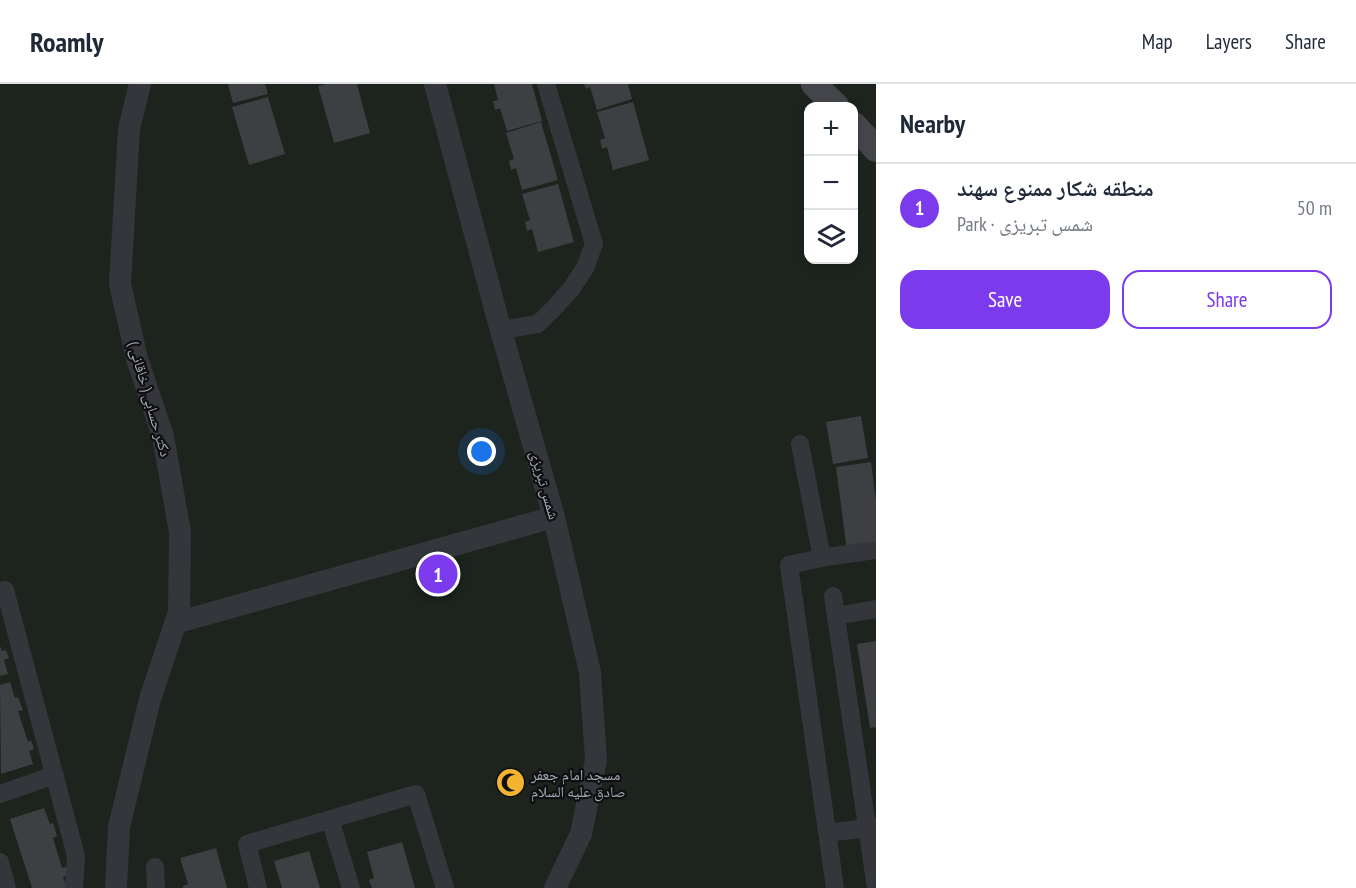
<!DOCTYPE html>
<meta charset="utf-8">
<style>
body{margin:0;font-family:"PT Sans Narrow","Noto Naskh Arabic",sans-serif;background:#f2f2f3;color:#1f2937}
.controls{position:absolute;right:18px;top:18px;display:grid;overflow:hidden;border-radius:12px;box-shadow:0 3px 9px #0003}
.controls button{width:54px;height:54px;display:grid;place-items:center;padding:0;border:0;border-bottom:2px solid #e0e1e3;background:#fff;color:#1f2937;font:30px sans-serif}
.you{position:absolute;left:482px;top:368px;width:21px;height:21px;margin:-15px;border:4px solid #fff;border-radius:50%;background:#1a73e8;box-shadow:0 0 0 9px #1a73e833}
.badge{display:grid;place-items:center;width:39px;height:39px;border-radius:50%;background:#7c3aed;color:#fff;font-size:20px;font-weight:700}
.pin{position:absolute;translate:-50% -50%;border:3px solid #fff;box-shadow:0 2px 6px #0006}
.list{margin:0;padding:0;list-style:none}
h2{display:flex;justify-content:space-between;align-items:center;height:78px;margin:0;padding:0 24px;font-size:26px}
h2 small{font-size:20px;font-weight:400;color:#747a83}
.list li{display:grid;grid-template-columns:39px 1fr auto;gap:18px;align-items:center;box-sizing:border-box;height:90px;padding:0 24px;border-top:2px solid #e0e1e3}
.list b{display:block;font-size:22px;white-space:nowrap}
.list p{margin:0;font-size:20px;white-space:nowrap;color:#747a83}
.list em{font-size:20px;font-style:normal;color:#747a83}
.actions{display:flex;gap:12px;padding:18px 24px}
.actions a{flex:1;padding:14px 0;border:2px solid #7c3aed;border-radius:18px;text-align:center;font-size:21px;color:#7c3aed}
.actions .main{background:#7c3aed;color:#fff}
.icon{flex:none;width:33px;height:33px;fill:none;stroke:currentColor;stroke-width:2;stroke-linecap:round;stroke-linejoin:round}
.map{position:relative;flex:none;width:876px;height:804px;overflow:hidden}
header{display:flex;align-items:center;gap:36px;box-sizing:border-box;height:84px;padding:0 30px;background:#fff;border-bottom:2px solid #e0e1e3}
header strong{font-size:28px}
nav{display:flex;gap:33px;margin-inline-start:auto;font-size:21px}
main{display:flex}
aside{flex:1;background:#fff}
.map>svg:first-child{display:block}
.green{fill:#1c241d;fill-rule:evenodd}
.building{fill:#3e3f43}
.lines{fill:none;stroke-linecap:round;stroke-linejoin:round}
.minor{stroke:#35363b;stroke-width:18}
.tertiary{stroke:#35363b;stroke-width:22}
.secondary{stroke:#43454b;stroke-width:26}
.labels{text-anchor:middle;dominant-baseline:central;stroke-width:4.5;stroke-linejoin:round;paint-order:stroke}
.street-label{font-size:15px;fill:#a6abb6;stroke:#0f0f11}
.poi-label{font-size:15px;fill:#a6abb6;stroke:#0f0f11;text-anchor:start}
</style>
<header>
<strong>Roamly</strong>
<nav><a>Map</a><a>Layers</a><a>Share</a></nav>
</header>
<main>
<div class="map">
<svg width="876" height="804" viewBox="0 0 876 804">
<rect width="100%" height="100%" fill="#141416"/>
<path class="green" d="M0,0h876v804h-876zM808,22h46v154h-46z"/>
<path class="building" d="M228,0h37l3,10 -35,9z
M327,0h30l13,49 -36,10 -16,-57z
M494,0h38l10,37 -35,10 -7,-23 -5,2 -2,-9 5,-1z
M584,0h44l4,15 -35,11 -7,-23 -4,2z
M268,13l17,57 -36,11 -17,-58z
M633,18l16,58 -36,10 -6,-23 -5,2 -2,-9 5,-2 -8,-26z
M541,38l17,58 -36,10 -6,-22 -5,2 -2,-9 5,-2 -8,-26z
M558,100l16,58 -36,10 -6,-23 -5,2 -2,-9 5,-2 -8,-26z
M861,332l7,42 -35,6 -7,-42z
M871,378l5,39v46l-29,4 -11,-84z
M876,557v86l-6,1 -13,-84z
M0,562l2,5 4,-1 3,8 -5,2 4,14 -8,2z
M10,598l5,16 3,-1 5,13 -5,1 10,31 3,-2 3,9 -5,2 4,13 -32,10 -1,-89z
M44,724l6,16 3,-1 4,13 -4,2 9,30 4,-1 2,8 -5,2 4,11h-35l-22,-69z
M402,758l13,46h-43l-3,-8 5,-2 -7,-26z
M216,764l11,40h-44v-2l5,-2 -8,-26z
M309,767l11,37h-38l-8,-27z"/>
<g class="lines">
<path class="minor" d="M501,246l37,-6 17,-17 16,-18 14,-21 9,-24 -48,-160
M800,360l22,114
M5,506l71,266 -2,32
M833,512l43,292
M836,532l40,-7
M0,710l55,-19
M330,735l21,69
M827,749l49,-6
M0,778l7,26
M155,783l1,21
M258,804l-11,-44 169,-50 29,94
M835,804l-46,-323 37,-8 50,-7"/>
<path class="tertiary" d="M435,0l63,236 56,197 36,155 6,88 -15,74 -26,54
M175,539l379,-106
M116,804l3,-61 31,-128 29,-87 1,-80 -17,-96 -26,-77 -17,-75 9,-155 11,-45"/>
<path class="secondary" d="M814,0l22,22
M854,41l22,24"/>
</g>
<defs>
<symbol id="mosque-disc" viewBox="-11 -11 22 22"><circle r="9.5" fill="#f3b430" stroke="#0f0f11"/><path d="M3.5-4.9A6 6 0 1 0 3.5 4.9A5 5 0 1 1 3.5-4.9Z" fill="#111"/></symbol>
</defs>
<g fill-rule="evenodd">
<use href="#mosque-disc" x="494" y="682" width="33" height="33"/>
</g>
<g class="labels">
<g class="street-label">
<text transform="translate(150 315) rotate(74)">دکتر حسابی ( خاقانی )</text>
<text transform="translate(545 401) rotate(74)">شمس تبریزی</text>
</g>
<g class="poi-label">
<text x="531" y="690">مسجد امام جعفر<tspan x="531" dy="17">صادق علیه السلام</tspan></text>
</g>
</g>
</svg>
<div class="controls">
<button>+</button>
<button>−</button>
<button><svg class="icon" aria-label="layers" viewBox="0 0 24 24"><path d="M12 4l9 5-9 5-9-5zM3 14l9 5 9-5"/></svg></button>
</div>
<div class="you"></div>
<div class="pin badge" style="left:438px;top:490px">1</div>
</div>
<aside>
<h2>Nearby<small></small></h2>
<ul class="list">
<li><span class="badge">1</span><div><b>منطقه شکار ممنوع سهند</b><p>Park · شمس تبریزی</p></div><em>50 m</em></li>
</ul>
<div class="actions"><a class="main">Save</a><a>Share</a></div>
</aside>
</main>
